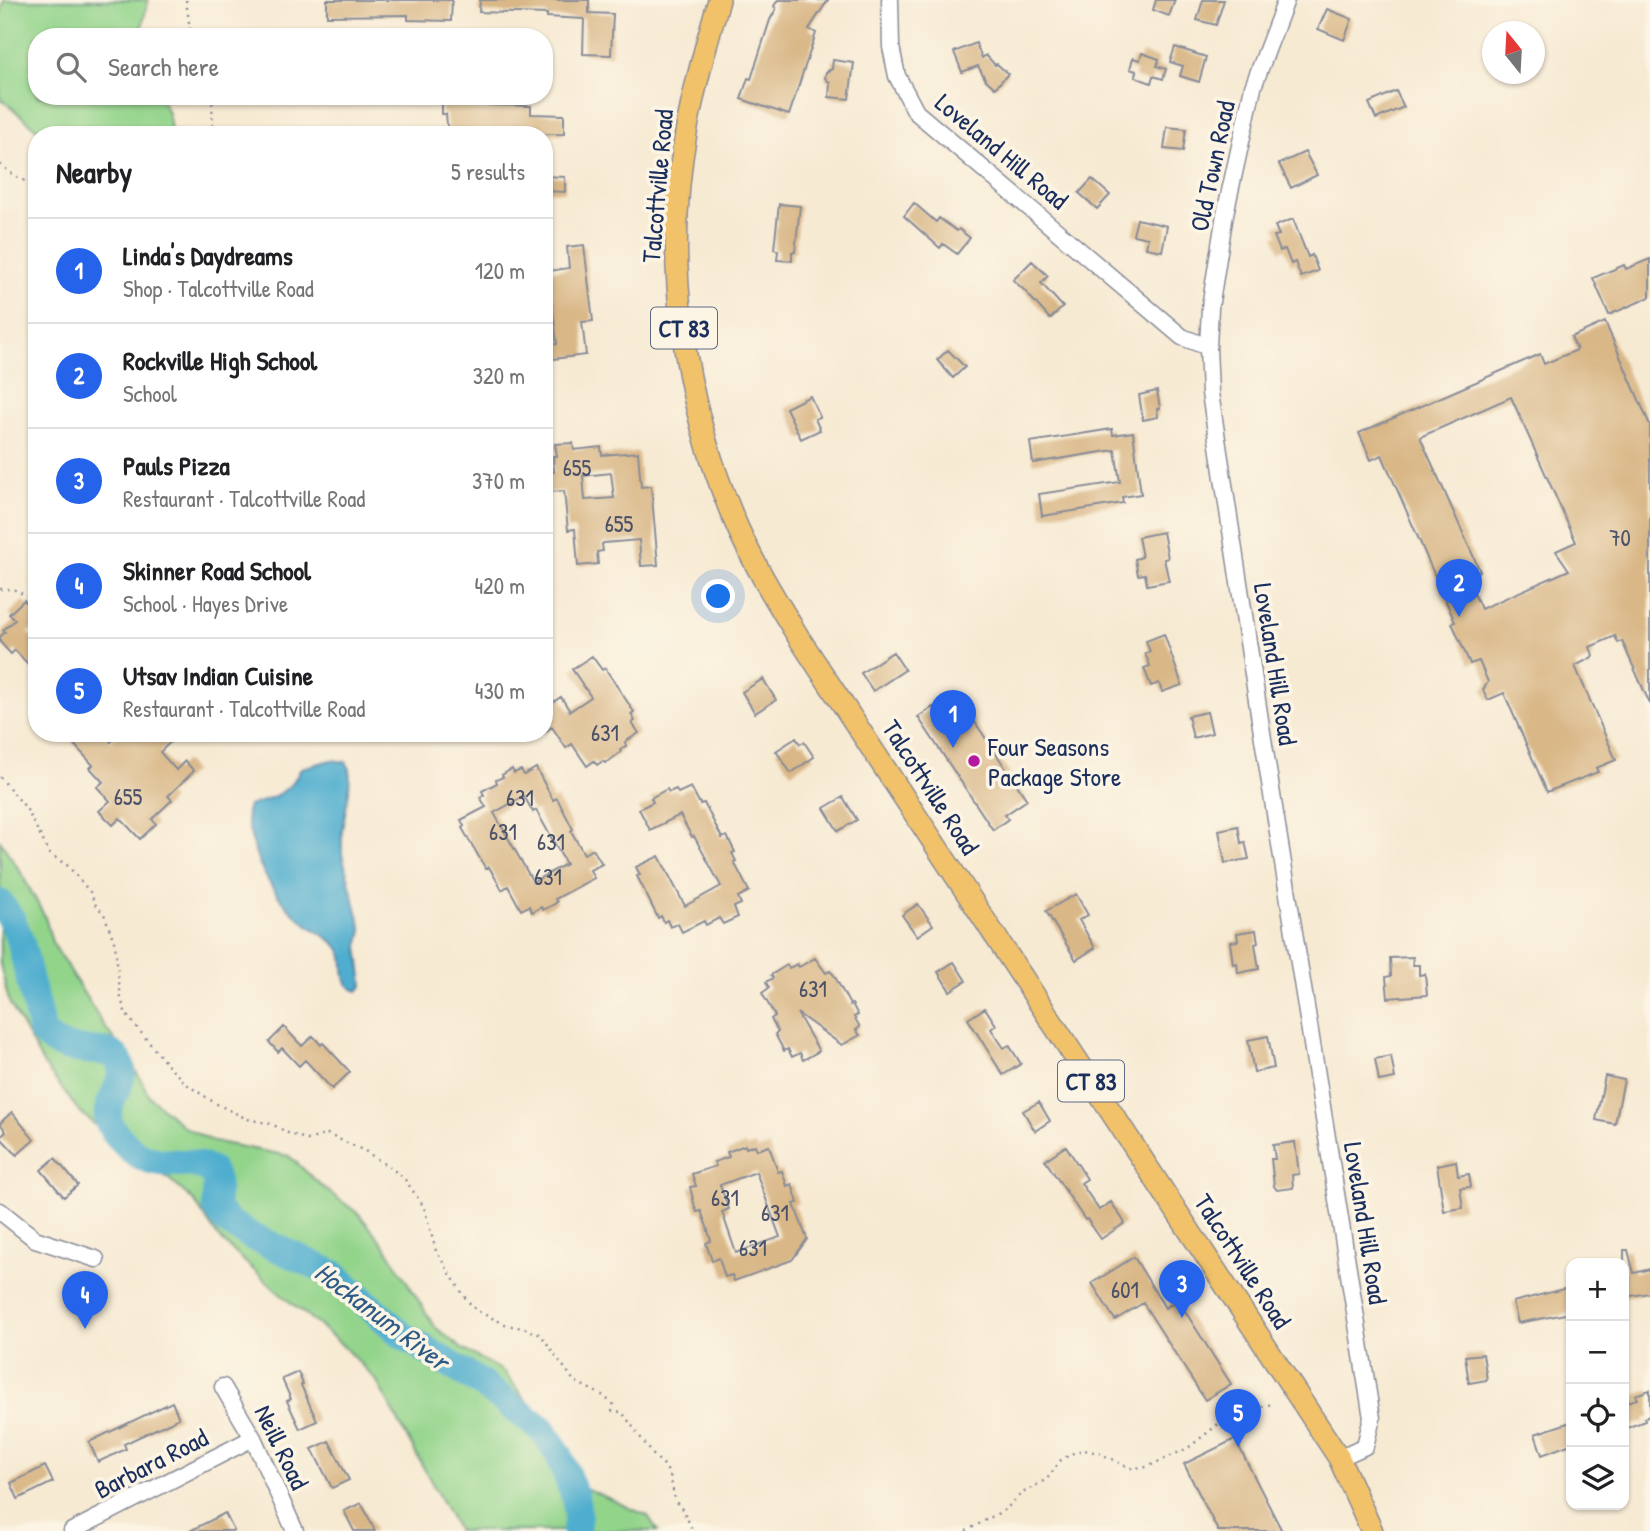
<!DOCTYPE html>
<meta charset="utf-8">
<style>
body{margin:0;font-family:"Patrick Hand",sans-serif;background:#f6f6f6;color:#202124}
.controls{position:absolute;right:21px;bottom:21px;display:grid;overflow:hidden;border-radius:14px;box-shadow:0 2px 5px #0004}
.controls button{width:63px;height:63px;display:grid;place-items:center;padding:0;border:0;border-bottom:2px solid #e0e0e0;background:#fff;color:#202124;font:35px sans-serif}
.compass{position:absolute;left:1482px;top:21px;width:63px;height:63px;border-radius:50%;background:#fff;box-shadow:0 2px 5px #0004;rotate:342deg}
.you{position:absolute;left:719px;top:597px;width:24px;height:24px;margin:-18px;border:5px solid #fff;border-radius:50%;background:#1a73e8;box-shadow:0 0 0 10px #1a73e833}
.badge{display:grid;place-items:center;width:46px;height:46px;border-radius:50%;background:#2563eb;color:#fff;font-size:23px;font-weight:700}
.pin{position:absolute;translate:-50% -58px;filter:drop-shadow(0 2px 4px #0008)}
.pin::after{content:'';position:absolute;top:37px;width:24px;height:21px;background:inherit;clip-path:polygon(0 0,100% 0,50% 100%)}
.list{margin:0;padding:0;list-style:none}
h2{display:flex;justify-content:space-between;align-items:center;height:91px;margin:0;padding:0 28px;font-size:30px}
h2 small{font-size:23px;font-weight:400;color:#757577}
.list li{display:grid;grid-template-columns:46px 1fr auto;gap:21px;align-items:center;box-sizing:border-box;height:105px;padding:0 28px;border-top:2px solid #e0e0e0}
.list b{display:block;font-size:26px;white-space:nowrap}
.list p{margin:0;font-size:23px;white-space:nowrap;color:#757577}
.list em{font-size:23px;font-style:normal;color:#757577}
.icon{flex:none;width:38px;height:38px;fill:none;stroke:currentColor;stroke-width:2;stroke-linecap:round;stroke-linejoin:round}
.map{position:relative;flex:none;width:1650px;height:1531px;overflow:hidden}
.search{position:absolute;background:#fff;box-shadow:0 2px 5px #0004;left:28px;top:28px;width:525px;height:77px;display:flex;align-items:center;gap:18px;box-sizing:border-box;padding:0 24px;border-radius:28px;color:#757577;font-size:26px}
.panel{position:absolute;background:#fff;box-shadow:0 2px 5px #0004;left:28px;top:126px;width:525px;height:616px;border-radius:28px}
.map>svg:first-child{display:block}
.green{fill:#93d48b;stroke:#578274;stroke-width:2}
.water{fill:#50aecf;stroke:#366e96;stroke-width:2}
.lines{fill:none;stroke-linecap:round;stroke-linejoin:round}
.river{stroke:#50aecf;stroke-width:28}
.building{fill:#d9b787;fill-rule:evenodd}
.minor-casing{stroke:#898c98;stroke-width:19}
.major-casing{stroke:#898c98;stroke-width:24}
.path{stroke:#898c98;stroke-width:2.5;stroke-dasharray:2 5;stroke-linecap:butt}
.minor{stroke:#fff;stroke-width:16}
.major{stroke:#f2c26a;stroke-width:21}
.poi-dot{fill:#b5179e;stroke:#fcf5e5;stroke-width:2.5}
.labels{text-anchor:middle;dominant-baseline:central;stroke-width:7;stroke-linejoin:round;paint-order:stroke}
.number-label{font-size:23px;fill:#4a5168}
.shield{fill:#fcf5e5;stroke:#5e6a86;stroke-width:2}
.shield-label{font-size:24px;font-weight:bold;fill:#1b2f5e}
.street-label{font-size:26px;fill:#1b2f5e;stroke:#fcf5e5}
.poi-label{font-size:26px;fill:#1b2f5e;stroke:#fcf5e5;text-anchor:start}
.water-label{font-size:28px;font-style:italic;fill:#2e5b86;stroke:#fcf5e5}
</style>
<div class="map">
<svg width="1650" height="1531" viewBox="0 0 1650 1531">
<rect width="100%" height="100%" fill="#fcf5e5"/>
<filter id="ink" filterUnits="userSpaceOnUse"><feTurbulence type="fractalNoise" baseFrequency=".0143" numOctaves="2"/><feDisplacementMap in="SourceGraphic" scale="14" xChannelSelector="R" yChannelSelector="G"/><feConvolveMatrix kernelMatrix="1 2 1 2 8 2 1 2 1" color-interpolation-filters="sRGB"/></filter>
<filter id="wash" filterUnits="userSpaceOnUse"><feTurbulence type="fractalNoise" baseFrequency=".00686" numOctaves="4" result="noise"/><feDisplacementMap in="SourceGraphic" scale="28" xChannelSelector="R" yChannelSelector="G"/><feGaussianBlur stdDeviation="1.57" result="paint"/><feColorMatrix in="noise" values="0 0 0 0 0 0 0 0 0 0 0 0 0 0 0 0 0 1.4 0 .05"/><feComposite in="paint" operator="in"/></filter>
<g filter="url(#wash)">
<rect width="100%" height="100%" fill="#f7ead3"/>
<path class="green" d="M4,0h144l-8,37h-103v59h123l8,17 4,22h-128l-44,-37v-81z
M0,841l20,30 25,46 7,25 52,84 27,36 19,35 34,30 28,14 77,15 36,33 34,25 26,32 50,81 26,21 43,24 34,44 47,72 63,28 10,15h-200l-82,-151 -38,-39 -59,-48 -61,-56 -23,-35 -27,-24 -34,-20 -55,-47 -35,-46 -35,-63 -9,-38z"/>
<path class="water" d="M331,760l15,2 4,7 -1,23 -7,38v24l20,77 -4,15 5,39 -5,6c-23,-7 -7,-30 -20,-44 -8,-9 -21,-15 -30,-22 -29,-21 -50,-54 -57,-89 -3,-10 -7,-21 -2,-30 24,-9 41,-12 52,-38z"/>
<g class="lines">
<path class="river" d="M0,903l12,17 9,23 21,89c24,28 60,11 74,25 19,20 -15,44 -7,66 3,8 10,15 16,21 30,30 53,11 85,25l6,11v28l11,14 26,15 81,37 68,61 77,47 63,47 17,26 16,42 3,17 -2,17"/>
</g>
<g id="blocks">
<path class="building" d="M327,0h125l-1,21 -43,-1v-5l-81,1z
M480,0h109v13l24,1 -2,41 -28,-1 1,-35 -37,-2v-3l-68,-2z
M778,0h50l-19,29 7,4 -27,82 -48,-16 7,-21 3,1 19,-59 6,-11 -2,-3z
M1156,0h19l-6,16 -16,-6z
M1203,0h21l-8,25 -19,-5z
M1327,9l25,10 -8,21 -26,-11z
M976,43l6,15 4,-3 9,10 2,-1 11,10 -13,14 -9,-8 -8,-14 -16,6 -8,-20z
M1175,47l31,10 -7,25 -19,-6 3,-10 -13,-4z
M1142,53l17,6 -2,7 9,3 -3,10 -10,-3 -2,7 -16,-6 1,-6 -6,-2 3,-11 7,2z
M833,60l21,3 -5,36 -20,-2 1,-14 -5,-5 1,-6 6,-3z
M1396,91l8,16 -28,12 -7,-16z
M467,96h21v9l43,1v8l33,1v19l-116,1 -2,-21h-4v-16h25z
M1167,127l19,2 -3,22 -19,-2z
M1305,152l12,23 -26,13 -12,-24z
M544,176l21,1v15l-21,-1z
M1092,179l18,16 -13,14 -18,-16z
M914,203l22,19 3,-4 18,13 2,-2 11,9 -13,16 -14,-10 -3,4 -36,-32z
M779,204l21,2 -5,46h-3v9l-15,-1 1,-9 -4,-2z
M1137,219l30,7 -5,25 -16,-3 2,-10 -15,-3z
M1293,219l15,38 4,-2 6,16 -17,6 -6,-15 -4,2 -6,-15 -5,2 -6,-15 5,-1 -4,-9z
M584,245l9,76 -11,1 4,33 -42,5v-15l13,-1 -5,-41 -8,1 2,-21 4,-1 -1,-11 20,-3 -2,-21z
M1650,259v38l-41,18 -16,-37 31,-13 2,4z
M1032,261l16,15 -7,7 22,24 -13,12 -25,-28 -12,-11z
M1605,322l45,103v279l-28,-63 -4,2 -3,-7 -25,11 3,8 -2,3 -16,8 41,94 -20,8 2,4 -51,20 -43,-99 -16,7 -5,-10 5,-8 -9,-21 -9,3 -18,-41 3,-1 -73,-167 -11,5 -12,-27 181,-79 4,10 33,-14 -6,-13zM1511,397l65,145 -20,9 13,19 -88,39 -14,-32 13,-6 -60,-134z
M948,350l17,17 -12,11 -16,-18z
M1157,391l3,17 -3,1 1,8 -15,3 -4,-25z
M810,396l10,21 -5,2 5,11 -19,9 -15,-31z
M1112,429l1,6 20,-3 8,62 -19,3 1,6 -81,13 -3,-22 81,-12 -4,-26 -1,-6 -82,13 -3,-21z
M573,443l1,7 27,-3 1,8 36,-3 3,35 10,-1 7,79 -17,1 -2,-26 -35,3 -2,1 1,7 -6,1 1,12 -20,2 -3,-37 -7,1 -4,-39 -16,1 -1,-19 7,-1 -1,-16h4l-2,-12zM611,473l3,25 -29,2 -2,-24z
M1163,532l5,26 -4,1 5,22 -22,4 -2,-11 -7,1 -3,-16 7,-2 -4,-20z
M24,600l13,15v10l-9,8 9,9v32l-22,-24 -4,4 -11,-12v-5l5,-5 -2,-2 12,-10 -6,-6z
M1164,634l18,51 -20,7 -3,-9 -8,3 -7,-18 6,-2 -5,-13 5,-1 -4,-11z
M893,652l12,18 -32,21 -12,-18z
M592,656l10,14 3,-2 29,44 -3,2 4,7 -3,2 7,10 -14,9 1,4 -6,4 1,2 -11,8 -5,3 -2,-2 -6,4 -3,-4 -7,5 -15,-22 -6,4 -14,-21 -8,6v-25l17,-11 9,14 21,-14 -19,-28z
M763,679l13,21 -21,13 -13,-21z
M958,697l69,103 -22,15 3,4 -15,11 -75,-113 15,-10 3,5z
M1207,712l5,21 -19,5 -5,-22z
M75,733h28l8,9 8,-9h61l-20,19 16,18 9,-9 9,10 -26,25 4,4 -20,19 4,5 -16,15 -20,-21 -7,7 -14,-14 11,-10 -13,-14 6,-5 -13,-14 3,-3 -24,-26z
M796,738l4,6 4,-2 10,15 -23,16 -15,-22z
M536,768l17,32 4,-2 16,31 -2,2 13,23 9,-5 9,15 -12,6 4,8 -39,21 2,3 -4,3 -10,5 -2,-3 -9,5 -3,-6 -8,4 -13,-24 -6,4 -13,-23 -3,2 -24,-41 2,-2 -3,-6 25,-13 -6,-10 4,-2 -2,-4 15,-8 -1,-3 7,-3 -1,-2 10,-6 2,4 7,-3 3,5zM524,796l9,16 3,-2 30,54 -33,18 -39,-69z
M691,787l9,17 4,-1 18,35 5,-2 8,16 -3,1 4,8 -2,1 15,29 -11,6 3,7 -7,3 4,10 -15,7 -4,-6 -13,7 -2,-4 -22,11 -4,-8 -8,3 -3,-7 -3,2 -3,-6 -3,2 -21,-42 3,-1 -4,-8 23,-11 26,50 36,-20 -27,-50 -2,1 -12,-22 -30,15 -11,-21 14,-7 -2,-4 16,-9 2,3 7,-3 2,4z
M843,797l14,23 -19,11 -14,-23z
M1238,826l3,17 4,-1 4,17 -24,4 -6,-33z
M1076,894l12,21 -9,5 16,28 -19,12 -30,-49z
M918,904l15,21 -16,11 -15,-21z
M1256,930l2,13 -3,1 4,25 -21,4 -1,-10 -4,1 -3,-22 8,-1 -1,-8z
M1413,957v8h6v10l6,-1 2,21 -39,3 -2,-21 5,-1 -1,-18z
M815,958l11,15 4,-2 4,4 16,30 2,-1 6,11 -4,2 6,10 -4,3 4,5 -18,10 -45,-32 22,38 -16,9 -3,-7 -8,4 -4,-8 -4,2 -9,-17 3,-2 -7,-13 4,-3 -13,-23 7,-5 -3,-6 7,-4 -2,-3 16,-10 2,3 8,-4 2,3z
M954,962l12,19 -16,10 -12,-19z
M985,1008l11,17 -5,4 13,19 5,-3 12,19 -18,11 -35,-56z
M284,1027l18,19 11,-10 8,9 2,-2 27,29 -18,17 -27,-29 -6,6 -17,-18 -4,4 -9,-10z
M1268,1036l6,32 -20,4 -6,-32z
M1391,1056l4,22 -16,3 -4,-22z
M1605,1076l19,4 -9,44 -19,-4z
M1039,1102l11,19 -15,10 -12,-20z
M12,1112l22,28 -17,15 -17,-18 6,-5 -6,-9z
M1295,1142l4,32 -7,1 1,13 -16,2 -3,-4 -3,-27h4l-2,-14z
M745,1145l1,3 9,-3 2,5 12,-4 9,26 4,-1 5,15 5,-2 6,19 -4,1 13,35 -15,21 -58,21 -2,-6 -7,2 -6,-19 -7,3 -6,-18 5,-2 -4,-14 -6,-16 -4,1 -2,-5 -5,-20 6,-1 -4,-12 24,-8 -2,-4 15,-5 -2,-5zM756,1172l24,65 -44,16 -14,-41 7,-3 -9,-24z
M1066,1146l21,33 -6,4 18,27 12,-8 14,21 -24,16 -14,-20 -2,1 -40,-60z
M55,1158l23,27 -14,12 -23,-27z
M1456,1161l2,15 11,-2 2,13 -11,1 3,20 -19,3 -7,-46z
M1624,1250h4l6,23 16,-4v24l-26,4z
M1134,1257l31,51 13,-8 53,84 -26,16 -62,-97 -28,17 -23,-37z
M1571,1287v26l-53,10 -5,-21z
M1483,1354l4,26 -18,3 -4,-27z
M298,1372l5,12 -2,1 16,36 -17,8 -13,-28 4,-2 -9,-20z
M1650,1390v26l-6,2 1,3 -21,8v-26l13,-4 -2,-4z
M172,1402l7,16 -55,26 2,5 -28,13 -9,-20z
M1571,1422v22l-29,11 -7,-21z
M1235,1439l47,92h-64l-34,-67z
M329,1441l20,39 -17,8 -20,-39z
M45,1466l8,16 -35,17 -7,-16z
M361,1503l6,11 8,17h-21l-10,-20z
M225,1513l9,18h-44z"/>
</g>
</g>
<g filter="url(#ink)">
<use href="#blocks" fill-opacity="0" stroke="#898c98" stroke-width="2"/>
<g class="lines">
<defs>
<path id="minor" d="M890,0l1,47 6,29 19,36 266,225 26,10
M1286,0l-33,87 -28,127 -15,94 -2,39 2,46 50,327 112,698 -7,28 -26,12
M0,1211l35,28 61,20
M223,1387l30,51 42,93
M72,1531l181,-93"/>
<path id="major" d="M719,0c-13,44 -25,88 -33,133 -23,127 -3,266 47,384 18,43 42,82 66,121l540,820 33,73"/>
</defs>
<use href="#minor" class="minor-casing"/>
<use href="#major" class="major-casing"/>
<path class="path" d="M186,0l5,37
M203,96l9,2 1,37
M0,164l13,11 24,12
M0,589h13l19,10
M0,777l26,31 24,46 18,12 22,26 5,12 9,10 11,30 6,55 5,15 43,53 20,19 26,17 32,16 25,5 16,9 20,7 19,-6 38,17 27,18 12,9 20,29 12,44 30,48 11,12 30,14 20,4 14,6 33,46 28,14 11,9 -1,7 10,1 32,44 10,9 6,10 5,26 8,9 10,21
M966,1531l40,-22 15,-15 26,-15 14,-19 14,-8 9,-2 15,3 31,15 17,-1 41,-19 33,-26 50,-18"/>
<use href="#minor" class="minor"/>
<use href="#major" class="major"/>
</g>
</g>
<circle class="poi-dot" cx="974" cy="761" r="7"/>
<g class="labels">
<g class="number-label">
<text x="577" y="467">655</text>
<text x="619" y="523">655</text>
<text x="1620" y="537">70</text>
<text x="605" y="732">631</text>
<text x="128" y="796">655</text>
<text x="520" y="797">631</text>
<text x="503" y="831">631</text>
<text x="551" y="841">631</text>
<text x="548" y="876">631</text>
<text x="813" y="988">631</text>
<text x="725" y="1197">631</text>
<text x="775" y="1212">631</text>
<text x="753" y="1247">631</text>
<text x="1125" y="1289">601</text>
</g>
<g class="shield">
<rect x="651" y="307.5" width="66" height="41" rx="5"/>
<rect x="1058" y="1060.5" width="66" height="41" rx="5"/>
</g>
<g class="shield-label">
<text x="684" y="328">CT 83</text>
<text x="1091" y="1081">CT 83</text>
</g>
<g class="street-label">
<text transform="translate(1002 151) rotate(40)">Loveland Hill Road</text>
<text transform="translate(1212 166) rotate(-78)">Old Town Road</text>
<text transform="translate(657 186) rotate(-85)">Talcottville Road</text>
<text transform="translate(1276 664) rotate(81)">Loveland Hill Road</text>
<text transform="translate(931 787) rotate(57)">Talcottville Road</text>
<text transform="translate(1366 1223) rotate(81)">Loveland Hill Road</text>
<text transform="translate(1243 1261) rotate(57)">Talcottville Road</text>
<text transform="translate(282 1447) rotate(64)">Neill Road</text>
<text transform="translate(151 1463) rotate(-27)">Barbara Road</text>
</g>
<g class="poi-label">
<text x="988" y="746">Four Seasons<tspan x="988" dy="30">Package Store</tspan></text>
</g>
<g class="water-label">
<text transform="translate(382 1316) rotate(37)">Hockanum River</text>
</g>
</g>
</svg>
<div class="controls">
<button>+</button>
<button>−</button>
<button><svg class="icon" aria-label="locate" viewBox="0 0 24 24"><circle cx="12" cy="12" r="6"/><path d="M12 2v4M12 18v4M2 12h4M18 12h4"/></svg></button>
<button><svg class="icon" aria-label="layers" viewBox="0 0 24 24"><path d="M12 4l9 5-9 5-9-5zM3 14l9 5 9-5"/></svg></button>
</div>
<svg class="compass" viewBox="-18 -18 36 36"><path d="M0-13l5 13h-10z" fill="#e53935"/><path d="M0 13l5-13h-10z" fill="#757577"/></svg>
<div class="you"></div>
<div class="pin badge" style="left:953px;top:748px">1</div>
<div class="pin badge" style="left:1459px;top:617px">2</div>
<div class="pin badge" style="left:1182px;top:1318px">3</div>
<div class="pin badge" style="left:85px;top:1329px">4</div>
<div class="pin badge" style="left:1238px;top:1447px">5</div>
<div class="search"><svg class="icon" aria-label="search" viewBox="0 0 24 24"><circle cx="10" cy="10" r="6"/><path d="M15 15l6 6"/></svg>Search here</div>
<section class="panel">
<h2>Nearby<small>5 results</small></h2>
<ul class="list">
<li><span class="badge">1</span><div><b>Linda's Daydreams</b><p>Shop · Talcottville Road</p></div><em>120 m</em></li>
<li><span class="badge">2</span><div><b>Rockville High School</b><p>School</p></div><em>320 m</em></li>
<li><span class="badge">3</span><div><b>Pauls Pizza</b><p>Restaurant · Talcottville Road</p></div><em>370 m</em></li>
<li><span class="badge">4</span><div><b>Skinner Road School</b><p>School · Hayes Drive</p></div><em>420 m</em></li>
<li><span class="badge">5</span><div><b>Utsav Indian Cuisine</b><p>Restaurant · Talcottville Road</p></div><em>430 m</em></li>
</ul>
</section>
</div>
